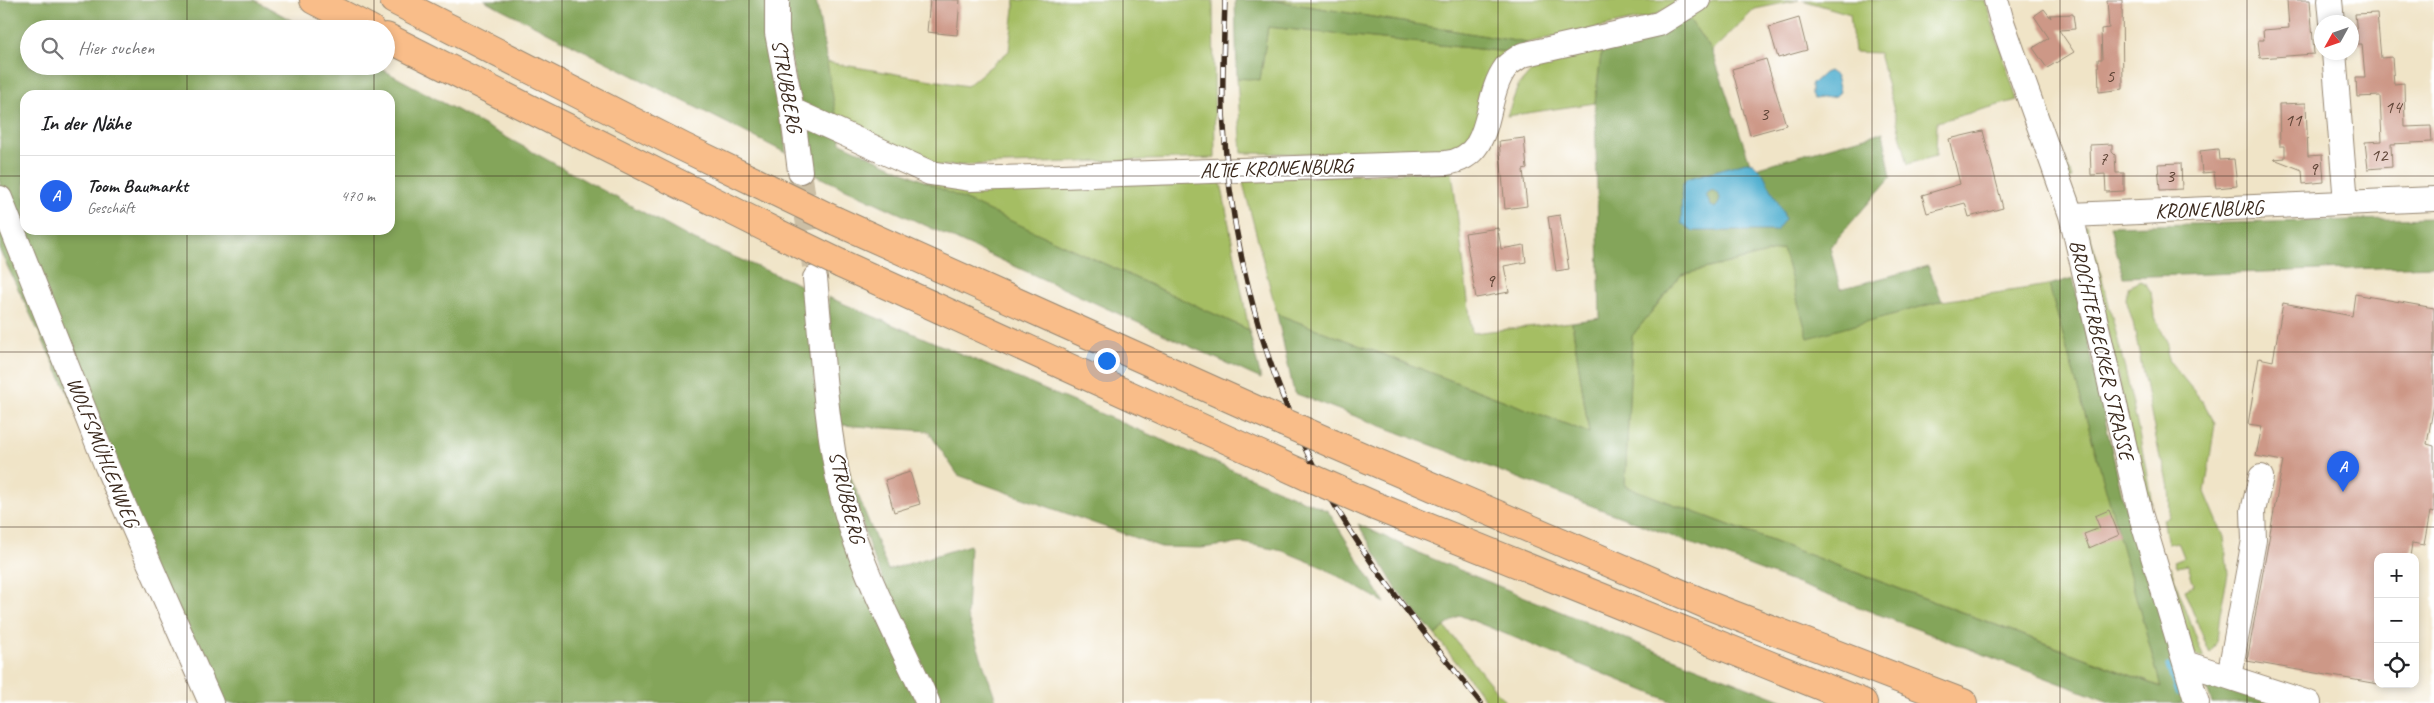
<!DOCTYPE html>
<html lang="de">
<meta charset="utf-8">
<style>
body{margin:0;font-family:Caveat,sans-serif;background:#f2f2f2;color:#202124}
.controls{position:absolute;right:15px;bottom:15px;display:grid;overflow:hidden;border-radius:10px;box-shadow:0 2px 8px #0003}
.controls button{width:45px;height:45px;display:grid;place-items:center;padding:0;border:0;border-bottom:1px solid #e0e0e0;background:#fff;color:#202124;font:25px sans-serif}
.compass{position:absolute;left:2314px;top:15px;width:45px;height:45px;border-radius:50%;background:#fff;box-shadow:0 2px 8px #0003;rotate:230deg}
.you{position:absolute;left:1106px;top:360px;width:18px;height:18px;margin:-12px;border:4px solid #fff;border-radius:50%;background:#1a73e8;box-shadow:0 0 0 8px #1a73e833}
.badge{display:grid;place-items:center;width:32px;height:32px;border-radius:50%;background:#2563eb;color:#fff;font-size:16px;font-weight:700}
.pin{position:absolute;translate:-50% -41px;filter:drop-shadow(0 1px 2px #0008)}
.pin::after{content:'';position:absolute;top:26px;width:18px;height:15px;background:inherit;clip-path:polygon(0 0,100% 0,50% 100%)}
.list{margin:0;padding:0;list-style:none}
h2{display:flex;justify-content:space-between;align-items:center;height:65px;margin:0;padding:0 20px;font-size:21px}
h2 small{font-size:16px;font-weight:400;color:#757577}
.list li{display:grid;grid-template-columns:32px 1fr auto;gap:15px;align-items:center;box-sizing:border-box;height:80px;padding:0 20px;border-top:1px solid #e0e0e0}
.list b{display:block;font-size:19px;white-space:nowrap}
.list p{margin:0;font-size:16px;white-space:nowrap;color:#757577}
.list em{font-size:16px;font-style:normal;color:#757577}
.icon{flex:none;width:28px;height:28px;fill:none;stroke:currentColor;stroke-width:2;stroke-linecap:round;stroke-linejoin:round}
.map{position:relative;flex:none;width:2434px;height:703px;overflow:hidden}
.search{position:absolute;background:#fff;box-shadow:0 2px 8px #0003;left:20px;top:20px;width:375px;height:55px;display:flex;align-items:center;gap:12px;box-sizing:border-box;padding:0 18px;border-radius:28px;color:#757577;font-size:19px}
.panel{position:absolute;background:#fff;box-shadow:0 2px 8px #0003;left:20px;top:90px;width:375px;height:145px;border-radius:15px}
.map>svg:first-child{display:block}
.green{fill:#a5be64;stroke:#707441}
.forest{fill:#84a55a;stroke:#60683c;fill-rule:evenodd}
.water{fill:#52b0d0;stroke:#466d77;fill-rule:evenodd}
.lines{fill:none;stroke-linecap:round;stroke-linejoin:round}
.stream{stroke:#52b0d0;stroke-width:5.5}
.building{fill:#cd9887}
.minor-tunnel{stroke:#ccbfa5;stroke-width:24;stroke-dasharray:24 12;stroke-linecap:butt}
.minor-casing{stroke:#968772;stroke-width:26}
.highway-casing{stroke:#968772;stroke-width:30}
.minor{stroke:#fff;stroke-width:24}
.highway{stroke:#f9bd89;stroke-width:28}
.rail-casing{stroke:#3b2a1e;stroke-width:5.5}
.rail{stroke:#fff;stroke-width:4;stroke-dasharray:11;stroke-linecap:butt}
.highway-bridge-casing{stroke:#968772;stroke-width:30;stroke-linecap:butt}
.highway-bridge{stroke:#f9bd89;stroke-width:28}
.grid{fill:none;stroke:#3b2a1e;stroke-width:1;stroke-opacity:0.55}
.labels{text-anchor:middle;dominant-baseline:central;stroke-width:4;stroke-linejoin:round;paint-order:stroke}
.number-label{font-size:19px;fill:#604638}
.street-label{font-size:21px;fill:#3b2a1e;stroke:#fff}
</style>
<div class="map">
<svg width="2434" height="703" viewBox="0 0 2434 703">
<rect width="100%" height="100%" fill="#fff"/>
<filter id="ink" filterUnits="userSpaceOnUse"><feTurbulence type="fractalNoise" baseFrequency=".02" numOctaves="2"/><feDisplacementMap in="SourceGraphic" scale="10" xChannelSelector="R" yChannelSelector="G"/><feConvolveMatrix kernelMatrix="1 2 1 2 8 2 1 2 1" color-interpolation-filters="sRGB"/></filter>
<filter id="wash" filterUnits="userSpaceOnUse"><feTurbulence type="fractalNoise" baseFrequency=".0096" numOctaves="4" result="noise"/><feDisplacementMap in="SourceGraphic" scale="20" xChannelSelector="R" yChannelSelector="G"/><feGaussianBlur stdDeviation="1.12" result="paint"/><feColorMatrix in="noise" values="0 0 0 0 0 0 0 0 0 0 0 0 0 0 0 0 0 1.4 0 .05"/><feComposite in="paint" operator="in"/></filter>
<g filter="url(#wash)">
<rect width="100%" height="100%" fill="#f0e4c7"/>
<path class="green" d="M1015,0h198l2,158 -279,8 -100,-48 -10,-56 141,24 42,-35z
M1272,0h411l-30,16 -126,27z
M1712,0h87l-44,9 -43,42 -23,-32z
M1802,0h183l32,100 -80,22 -1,34 -28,8 -29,-111 -25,-1 -4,-38z
M1268,27l249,26 -48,90 -19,12 -208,-2 -5,-75 23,1z
M1602,47l-7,56 -88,13 11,-30 15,-17z
M2040,88l32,90 -5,1 -32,-90z
M1452,171l20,162 100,-11 17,111 -312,-119 -35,-135z
M1220,177l29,153 -326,-149z
M2087,224c26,93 50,186 65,281l-10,-21 -58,-258z
M1783,249l25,88 134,-36 107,-16 113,402 -537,-201 7,-150 49,-61z
M2140,281l6,3 5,8 3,23 14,29 -1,9 3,9 33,40 12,21 -10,69 19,45 4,37 -8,39 -3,28 -7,13 -26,-64 10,-5 -6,-20 -12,2 -2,-6 10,-4 -6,-15 -10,2 -5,-25 6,-2c2,-19 0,-43 -9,-59l-27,-136 -7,-23 2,-12z
M2170,567l34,92 -9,-4 -22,-58z
M1445,627l61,76h-18l-53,-68z"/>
<path class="forest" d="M0,0h255l52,29h-278v37h347l314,172 117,50 9,107 101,308h-710l-140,-312 -67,-140zM25,95h365v135h-365z
M484,0h286l16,153z
M787,0h29l25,143 408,187 12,49 -450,-206 -24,-139z
M1235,0h37l255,43 -10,10 -249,-26 -8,53 -23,-2z
M1689,19l23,32 40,118 131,-37 8,45 -61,70 10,42 88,-23 14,35 -134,37 -25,-89 -102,26 -49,61 -7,150 536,201 -112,-402 24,-7 49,217 66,208h-76l-818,-310 -17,-79 312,119 -17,-111 28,-4 -5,-215 7,-56z
M2434,218v48l-311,11 -13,-51z
M828,297l500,214 57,92 -63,-36 -39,-16 -40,-8 -42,5 -40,-1 -203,-72 -30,-44 -87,-6 3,35 44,110 82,-25 -3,71 30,87h-61l-65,-151 -29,-94z
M1358,524l63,30 242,100 126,49h-114l-216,-88 -24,20 -38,-45z
M2203,678l69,25h-60z"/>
<path class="water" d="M1829,71l7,5 4,16 -4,4 -22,3 -3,-5v-9l13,-12z
M1746,162l7,1 10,10 20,39 2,7 -9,12h-84l-11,-8 1,-38 4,-6zM1712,190c10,4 10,11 3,18l-5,-3 -4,-11z"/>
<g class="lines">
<path class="stream" d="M2168,666l9,27h4"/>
</g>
<g id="blocks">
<path class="building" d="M930,0h30l-3,35 -30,-3z
M2107,0h15l1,89 -24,3 -1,-33h4l-1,-30 8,-1z
M2287,0h23l4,54 -54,4 -2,-18h6l-1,-10 26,-2z
M2044,9l7,9 -1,-3 23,-1 2,15 -16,1 15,22 -27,16 -14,-20 16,-10 -15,-22z
M2377,13l4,45 11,-1 2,27 10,-1 1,44 26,-1 1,16 -41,2 1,23 -24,2 -3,-27 17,-1 -2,-45 -23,1 -1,-20h9l-3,-33h-4l-3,-30z
M1799,18l8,32 -29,8 -9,-31z
M1766,59l20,66 -36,10 -18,-66z
M2306,103l2,53 14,-1 2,27 -21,2 -1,-14 -28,-11 11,-1v-12h-5l-1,-42z
M1983,131l20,77 -34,9 -4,-14 -38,10 -5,-18 38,-11 -11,-45z
M1524,138l3,31 -4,1 4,36 -22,3 -6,-68z
M2112,144v8l3,3 1,18h8v18l-18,1 -1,-18 -14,1 -1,-30z
M2218,149l1,11 15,-1 3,27 -21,2 -2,-16 -12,1 -2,-22z
M2181,163l1,26 -22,1 -2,-26z
M1560,215l9,54 -13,2 -8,-54z
M1498,228l3,21 23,-4 2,17 -22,4 5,26 -33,6 -11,-65z
M2355,294l79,14v96l-7,40 7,2v67l-4,-1 -6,33 -12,-2 -2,14h-32v127l-131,-23 36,-200 -27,-5 6,-30 -14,-2 11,-66 14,3 10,-58 69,13z
M910,472l10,32 -26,8 -9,-32z
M2109,510l10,25 -30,13 -5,-14 16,-6 -5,-12z"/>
</g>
</g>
<g filter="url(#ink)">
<use href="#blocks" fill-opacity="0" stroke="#968772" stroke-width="1"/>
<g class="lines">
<path class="minor-tunnel" d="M800,171l14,95"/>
<defs>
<path id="minor" d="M777,0v33l15,77 8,61
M1996,0l6,22 69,193 69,298 57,190
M2330,0l2,22
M2334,52l12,151
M792,110l138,63 40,6 476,-16c51,-7 35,-63 60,-96 4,-5 11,-8 16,-12l137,-31 39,-24
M0,198l107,269 104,236
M2071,215l363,-16
M815,278c7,71 10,144 26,214 16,71 57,145 87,211
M2185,663l124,40
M2229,677l25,-137 -1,-29 8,-34"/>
<path id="highway" d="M314,0l56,29
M394,0l289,147 85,41
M386,37l391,196
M836,221l447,201
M841,264l468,213
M1333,444l377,162 253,97
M1375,506l488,197"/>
</defs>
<use href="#minor" class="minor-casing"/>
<use href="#highway" class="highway-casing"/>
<use href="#minor" class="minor"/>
<use href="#highway" class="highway"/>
<defs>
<path id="rail" d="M1225,0c-1,37 -3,75 -2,112 7,145 48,292 125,415 39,62 87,119 133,176"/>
</defs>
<use href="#rail" class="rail-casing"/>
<use href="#rail" class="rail"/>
<defs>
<path id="highway-bridge" d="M768,188l68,33
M777,233l64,31
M1283,422l50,22
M1309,477l66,29"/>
</defs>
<use href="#highway-bridge" class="highway-bridge-casing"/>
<use href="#highway-bridge" class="highway-bridge"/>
</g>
</g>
<path class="grid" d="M187,0v29M374,0v29M562,0v703M749,0v703M936,0v703M1123,0v703M1311,0v703M1498,0v703M1685,0v703M1872,0v703M2060,0v703M2247,0v703M187,66v29M374,66v29M0,176h25M390,176h2044M187,230v473M374,230v473M0,352h2434M0,527h2434"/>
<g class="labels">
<g class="number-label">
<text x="2110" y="76">5</text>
<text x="2393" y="107">14</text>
<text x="1764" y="114">3</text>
<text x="2293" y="120">11</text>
<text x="2379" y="155">12</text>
<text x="2103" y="159">7</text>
<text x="2313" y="169">9</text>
<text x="2170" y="176">3</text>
<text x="1490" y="281">9</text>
</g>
<g class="street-label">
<text transform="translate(787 86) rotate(80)">STRUBBERG</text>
<text transform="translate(1276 168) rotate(-2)">ALTE KRONENBURG</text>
<text transform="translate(2209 209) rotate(-2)">KRONENBURG</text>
<text transform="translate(2102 350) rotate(77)">BROCHTERBECKER STRASSE</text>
<text transform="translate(103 452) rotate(68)">WOLFSMÜHLENWEG</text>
<text transform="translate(847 497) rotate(76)">STRUBBERG</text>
</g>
</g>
</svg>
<div class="controls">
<button>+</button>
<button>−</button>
<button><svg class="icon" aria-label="locate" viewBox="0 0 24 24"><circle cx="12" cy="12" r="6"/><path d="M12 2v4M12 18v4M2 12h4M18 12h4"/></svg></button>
</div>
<svg class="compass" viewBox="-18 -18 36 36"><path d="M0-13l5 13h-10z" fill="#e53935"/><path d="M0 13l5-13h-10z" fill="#757577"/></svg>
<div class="you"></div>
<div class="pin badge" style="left:2343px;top:492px">A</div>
<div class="search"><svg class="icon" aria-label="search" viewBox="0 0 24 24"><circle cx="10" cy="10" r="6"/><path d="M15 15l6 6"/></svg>Hier suchen</div>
<section class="panel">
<h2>In der Nähe<small></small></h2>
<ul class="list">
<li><span class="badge">A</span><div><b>Toom Baumarkt</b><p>Geschäft</p></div><em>470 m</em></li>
</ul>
</section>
</div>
